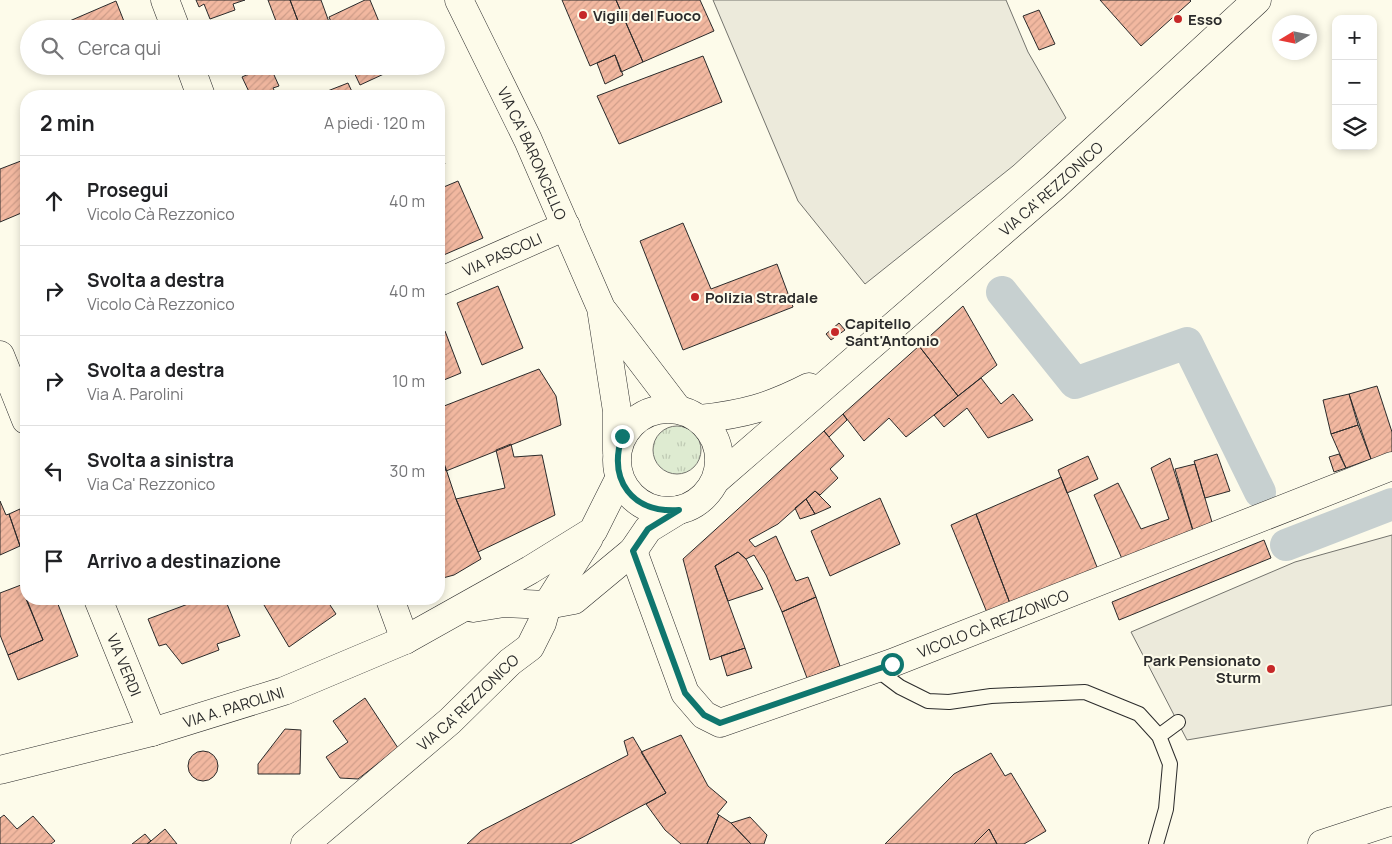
<!DOCTYPE html>
<html lang="it">
<meta charset="utf-8">
<style>
body{margin:0;font-family:Manrope,sans-serif;background:#f2f2f2;color:#202124}
.controls{position:absolute;right:15px;top:15px;display:grid;overflow:hidden;border-radius:10px;box-shadow:0 2px 8px #0003}
.controls button{width:45px;height:45px;display:grid;place-items:center;padding:0;border:0;border-bottom:1px solid #e0e0e0;background:#fff;color:#202124;font:25px sans-serif}
.compass{position:absolute;left:1272px;top:15px;width:45px;height:45px;border-radius:50%;background:#fff;box-shadow:0 2px 8px #0003;rotate:260deg}
.stop{position:absolute;width:15px;height:15px;margin:-11px;border:4px solid #0f766e;border-radius:50%;background:#fff}
.stop.end{background:#0f766e;border-color:#fff;box-shadow:0 1px 5px #0008}
.list{margin:0;padding:0;list-style:none}
h2{display:flex;justify-content:space-between;align-items:center;height:65px;margin:0;padding:0 20px;font-size:21px}
h2 small{font-size:16px;font-weight:400;color:#757577}
.list li{display:grid;grid-template-columns:32px 1fr auto;gap:15px;align-items:center;box-sizing:border-box;height:90px;padding:0 20px;border-top:1px solid #e0e0e0}
.list b{display:block;font-size:19px;white-space:nowrap}
.list p{margin:0;font-size:16px;white-space:nowrap;color:#757577}
.list em{font-size:16px;font-style:normal;color:#757577}
.icon{flex:none;width:28px;height:28px;fill:none;stroke:currentColor;stroke-width:2;stroke-linecap:round;stroke-linejoin:round}
.map{position:relative;flex:none;width:1392px;height:844px;overflow:hidden}
.search{position:absolute;background:#fff;box-shadow:0 2px 8px #0003;left:20px;top:20px;width:425px;height:55px;display:flex;align-items:center;gap:12px;box-sizing:border-box;padding:0 18px;border-radius:28px;color:#757577;font-size:19px}
.panel{position:absolute;background:#fff;box-shadow:0 2px 8px #0003;left:20px;top:90px;width:425px;height:515px;border-radius:20px}
.map>svg:first-child{display:block}
.grass{fill:url(#grass-tufts);stroke:#74746e}
.parking{fill:#eceadb;stroke:#74746e}
.lines{fill:none;stroke-linecap:round;stroke-linejoin:round}
.canal{stroke:#c7d0d0;stroke-width:32}
.building{fill:url(#building-hatch);stroke:#2b2b2b}
.lane-casing{stroke:#2b2b2b;stroke-width:16}
.street-casing{stroke:#2b2b2b;stroke-width:29}
.secondary-casing{stroke:#2b2b2b;stroke-width:29}
.lane{stroke:#fdfbea;stroke-width:14}
.street{stroke:#fdfbea;stroke-width:28}
.secondary{stroke:#fdfbea;stroke-width:28}
.route{stroke:#0f766e;stroke-width:6}
.poi-dot{fill:#c62828;stroke:#fdfbea;stroke-width:2}
.labels{text-anchor:middle;dominant-baseline:central;stroke-width:4;stroke-linejoin:round;paint-order:stroke}
.poi-label{font-size:15px;font-weight:bold;fill:#2b2b2b;stroke:#fdfbea;text-anchor:start}
.street-label{font-size:15px;fill:#2b2b2b;stroke:#fdfbea}
</style>
<div class="map">
<svg width="1392" height="844" viewBox="0 0 1392 844">
<defs>
<pattern id="grass-tufts" width="24" height="20" patternUnits="userSpaceOnUse" patternTransform="scale(1.25)"><rect width="24" height="20" fill="#deebd1"/><path d="M3 7l-1-3M5 7V3M7 7l1-3M15 17l-1-3M17 17v-4M19 17l1-3" fill="none" stroke="#bfcab4"/></pattern>
<pattern id="building-hatch" width="6" height="6" patternUnits="userSpaceOnUse" patternTransform="scale(1.25)"><rect width="6" height="6" fill="#f2b8a0"/><path d="M-1 1l2-2M0 6l6-6M5 7l2-2" fill="none" stroke="#d09e8a"/></pattern>
</defs>
<rect width="100%" height="100%" fill="#fdfbea"/>
<path class="grass" d="M653 450a24 24 0 1 1 48 0a24 24 0 1 1-48 0Z"/>
<path class="parking" d="M713,0h293l22,52 38,66 -53,48 -148,118 -67,-83z
M1392,535v170l-205,35 -56,-108 164,-70z"/>
<g class="lines">
<path class="canal" d="M1002,292l73,91 112,-40 73,149
M1286,545l106,-41"/>
</g>
<path class="building" d="M196,0h49l-12,4 2,6 -25,9 -6,-15 -5,3z
M268,0h22l11,29h-22z
M290,0h31l8,22 -19,7h-9z
M365,0h5l12,29h-48l-5,-12z
M562,0h54l27,62 -22,10 -6,-17 -25,11z
M616,0h84l14,31 -71,31z
M1100,0h90l1,1 -50,45z
M116,1l11,28h-76z
M1039,10l16,34 -16,6 -16,-34z
M615,55l8,20 -18,9 -8,-21z
M703,56l19,46 -103,42 -22,-48z
M51,66h18l-15,7z
M244,66h22l-19,9z
M266,66h4l9,20 -6,2 4,8h-26l-9,-19z
M351,66h48v1l-39,18z
M348,83l6,13h-27l-2,-4z
M439,152l6,12 -6,3z
M26,159v52l-26,11v-53z
M458,181l25,57 -44,19v-68z
M683,223l28,66 66,-25 16,43 -110,43 -43,-109z
M498,286l25,62 -41,17 -25,-62z
M963,306l34,59 -39,31 -39,-50z
M839,323l6,7 -14,10 -5,-6z
M445,331l16,42 -22,9v-49z
M919,346l39,50 -52,41 -17,-19 -25,23 -21,-27z
M539,369l17,27 5,29 -115,46 -7,-23v-40z
M981,378l20,26 12,-10 20,26 -45,18 -21,-30 -23,19 -10,-12z
M1377,386l15,46v24l-19,9 -24,-71z
M1349,394l9,31 -27,9 -8,-34z
M843,414l4,6 -18,17 -5,-6z
M1358,425l13,34 -25,9 -15,-34z
M824,431l20,25 -14,13 8,9 -18,17 -5,-4 -37,33 -29,16 6,7 21,-11 20,45 12,-4 8,20 -34,15 -16,-37 -12,-20 -8,4 -8,-7 -23,14 30,82 -35,12 -27,-101z
M511,444l3,13 28,-2 13,60 -77,37 -22,-53 49,-11 -9,-38z
M439,448l17,51 25,60 -27,16 -15,4z
M1217,454l13,37 -25,7 -11,-37z
M1339,454l7,14 -12,4 -5,-15z
M1088,456l10,23 -31,14 -9,-23z
M1170,458l24,76 -71,27 -29,-66 24,-12 23,46 28,-10 -18,-51z
M1195,464l19,65 -20,5 -19,-65z
M1061,477l38,95 -88,34 -35,-92z
M815,491l16,16 -16,7 -9,-15z
M880,498l20,46 -70,32 -19,-45z
M806,499l9,15 -15,5 -5,-11z
M0,501l6,14 3,-1 11,32 -20,9z
M20,509l3,36 -3,1 -11,-32z
M976,514l35,92 -23,9 -37,-90z
M1264,540l7,18 -152,62 -7,-18z
M738,552l8,7 17,30 -35,12 -13,-35z
M21,585l22,55 -35,15 -8,-20v-42z
M816,597l24,69 -33,12 -25,-66z
M26,599h30l22,57 -60,24 -10,-25 35,-15z
M187,599h38l15,37 -23,8 2,6 -37,14 -16,-20 -7,2 -11,-27 40,-15z
M266,599h60l10,15 -47,33 -28,-47z
M745,648l7,20 -25,8 -6,-20z
M365,698l33,50 -40,31 -18,-1 -14,-21 22,-15 -15,-21z
M285,729l16,1 -1,44h-42v-10z
M681,735l27,51 19,16 -10,12 2,1 -12,29h-26l-16,-14 -19,-26 20,-11 -25,-41z
M633,737l33,56 -96,51h-103l14,-13 147,-76 -4,-14z
M188 766a15 15 0 1 1 30 0a15 15 0 1 1-30 0Z
M991,753l14,23 6,-3 35,58 -22,13h-27l-8,-15 -15,15h-89l69,-70z
M4,815l13,14 16,-13 22,25 -4,3h-51v-26z
M719,815l12,8 20,21h-44z
M750,817l17,18 -3,9h-13l-20,-21z
M165,829l12,15h-30l4,-3z
M989,829l8,15h-23z
M145,834l6,7 -4,3h-15z"/>
<g class="lines">
<defs>
<path id="lane" d="M876,669l24,18 28,14 21,1 42,-6 94,-4 54,22 20,22 11,28 -4,45 -10,35
M1159,736l19,-14"/>
<g id="street">
<path d="M165,0l11,29"/>
<path d="M190,66l11,30"/>
<path id="s1" d="M439,282l127,-56"/>
<path d="M0,355l26,65"/>
<path id="s2" d="M633,551l52,142 19,22 16,8 172,-60 500,-197"/>
<path id="s3" d="M98,599l54,133"/>
<path d="M390,599l15,41"/>
<path d="M1322,844l70,-23"/>
</g>
<g id="secondary">
<path id="s4" d="M459,0l69,140 73,168 16,103v40"/>
<path d="M604,312l73,96"/>
<circle cx="668" cy="460" r="51"/>
<path d="M700,419c44,-5 70,-12 109,-32"/>
<path id="s5" d="M716,480l339,-294 202,-186"/>
<path d="M473,608l31,-5 43,2 27,-5 59,-49 15,-22 31,-19"/>
<path id="s6" d="M0,770l152,-38 132,-41 121,-51 125,-70 63,-39 26,-52"/>
<path id="s7" d="M305,844l145,-123 60,-59 20,-15 12,-24 5,-18 42,-67"/>
</g>
</defs>
<use href="#lane" class="lane-casing"/>
<use href="#street" class="street-casing"/>
<use href="#secondary" class="secondary-casing"/>
<use href="#lane" class="lane"/>
<use href="#street" class="street"/>
<use href="#secondary" class="secondary"/>
</g>
<g class="lines">
<path class="route" d="M622,436c-14,45 10,77 57,74l-31,19 -15,22 52,142 19,22 16,8 172,-59"/>
</g>
<g class="poi-dot">
<circle cx="583" cy="15" r="5"/>
<circle cx="1178" cy="19" r="5"/>
<circle cx="695" cy="297" r="5"/>
<circle cx="835" cy="332" r="5"/>
<circle cx="1271" cy="669" r="5"/>
</g>
<g class="labels">
<g class="poi-label">
<text x="593" y="15">Vigili del Fuoco</text>
<text x="1188" y="19">Esso</text>
<text x="705" y="297">Polizia Stradale</text>
<text x="845" y="323">Capitello<tspan x="845" dy="17">Sant'Antonio</tspan></text>
<text x="1261" y="660" text-anchor="end">Park Pensionato<tspan x="1261" dy="17">Sturm</tspan></text>
</g>
<g class="street-label">
<text stroke="none"><textPath href="#s4" startOffset="170">VIA CA' BARONCELLO</textPath></text>
<text stroke="none"><textPath href="#s5" startOffset="444">VIA CA' REZZONICO</textPath></text>
<text stroke="none"><textPath href="#s1" startOffset="69">VIA PASCOLI</textPath></text>
<text stroke="none"><textPath href="#s2" startOffset="489">VICOLO CÀ REZZONICO</textPath></text>
<text stroke="none"><textPath href="#s3" startOffset="71">VIA VERDI</textPath></text>
<text stroke="none"><textPath href="#s7" startOffset="216">VIA CA' REZZONICO</textPath></text>
<text stroke="none"><textPath href="#s6" startOffset="242">VIA A. PAROLINI</textPath></text>
</g>
</g>
</svg>
<div class="controls">
<button>+</button>
<button>−</button>
<button><svg class="icon" aria-label="layers" viewBox="0 0 24 24"><path d="M12 4l9 5-9 5-9-5zM3 14l9 5 9-5"/></svg></button>
</div>
<svg class="compass" viewBox="-18 -18 36 36"><path d="M0-13l5 13h-10z" fill="#e53935"/><path d="M0 13l5-13h-10z" fill="#757577"/></svg>
<div class="stop" style="left:892px;top:664px"></div>
<div class="stop end" style="left:622px;top:436px"></div>
<div class="search"><svg class="icon" aria-label="search" viewBox="0 0 24 24"><circle cx="10" cy="10" r="6"/><path d="M15 15l6 6"/></svg>Cerca qui</div>
<section class="panel">
<h2>2 min<small>A piedi · 120 m</small></h2>
<ul class="list">
<li><svg class="icon" aria-label="ahead" viewBox="0 0 24 24"><path d="M12 20V5M6 11l6-6 6 6"/></svg><div><b>Prosegui</b><p>Vicolo Cà Rezzonico</p></div><em>40 m</em></li>
<li><svg class="icon" aria-label="right" viewBox="0 0 24 24"><path d="M7 20v-9h11M14 6l5 5-5 5"/></svg><div><b>Svolta a destra</b><p>Vicolo Cà Rezzonico</p></div><em>40 m</em></li>
<li><svg class="icon" aria-label="right" viewBox="0 0 24 24"><path d="M7 20v-9h11M14 6l5 5-5 5"/></svg><div><b>Svolta a destra</b><p>Via A. Parolini</p></div><em>10 m</em></li>
<li><svg class="icon" aria-label="left" viewBox="0 0 24 24"><path d="M17 20v-9H6M10 6l-5 5 5 5"/></svg><div><b>Svolta a sinistra</b><p>Via Ca' Rezzonico</p></div><em>30 m</em></li>
<li><svg class="icon" aria-label="arrive" viewBox="0 0 24 24"><path d="M6 21V4h12l-3 4 3 4H6"/></svg><div><b>Arrivo a destinazione</b></div></li>
</ul>
</section>
</div>
